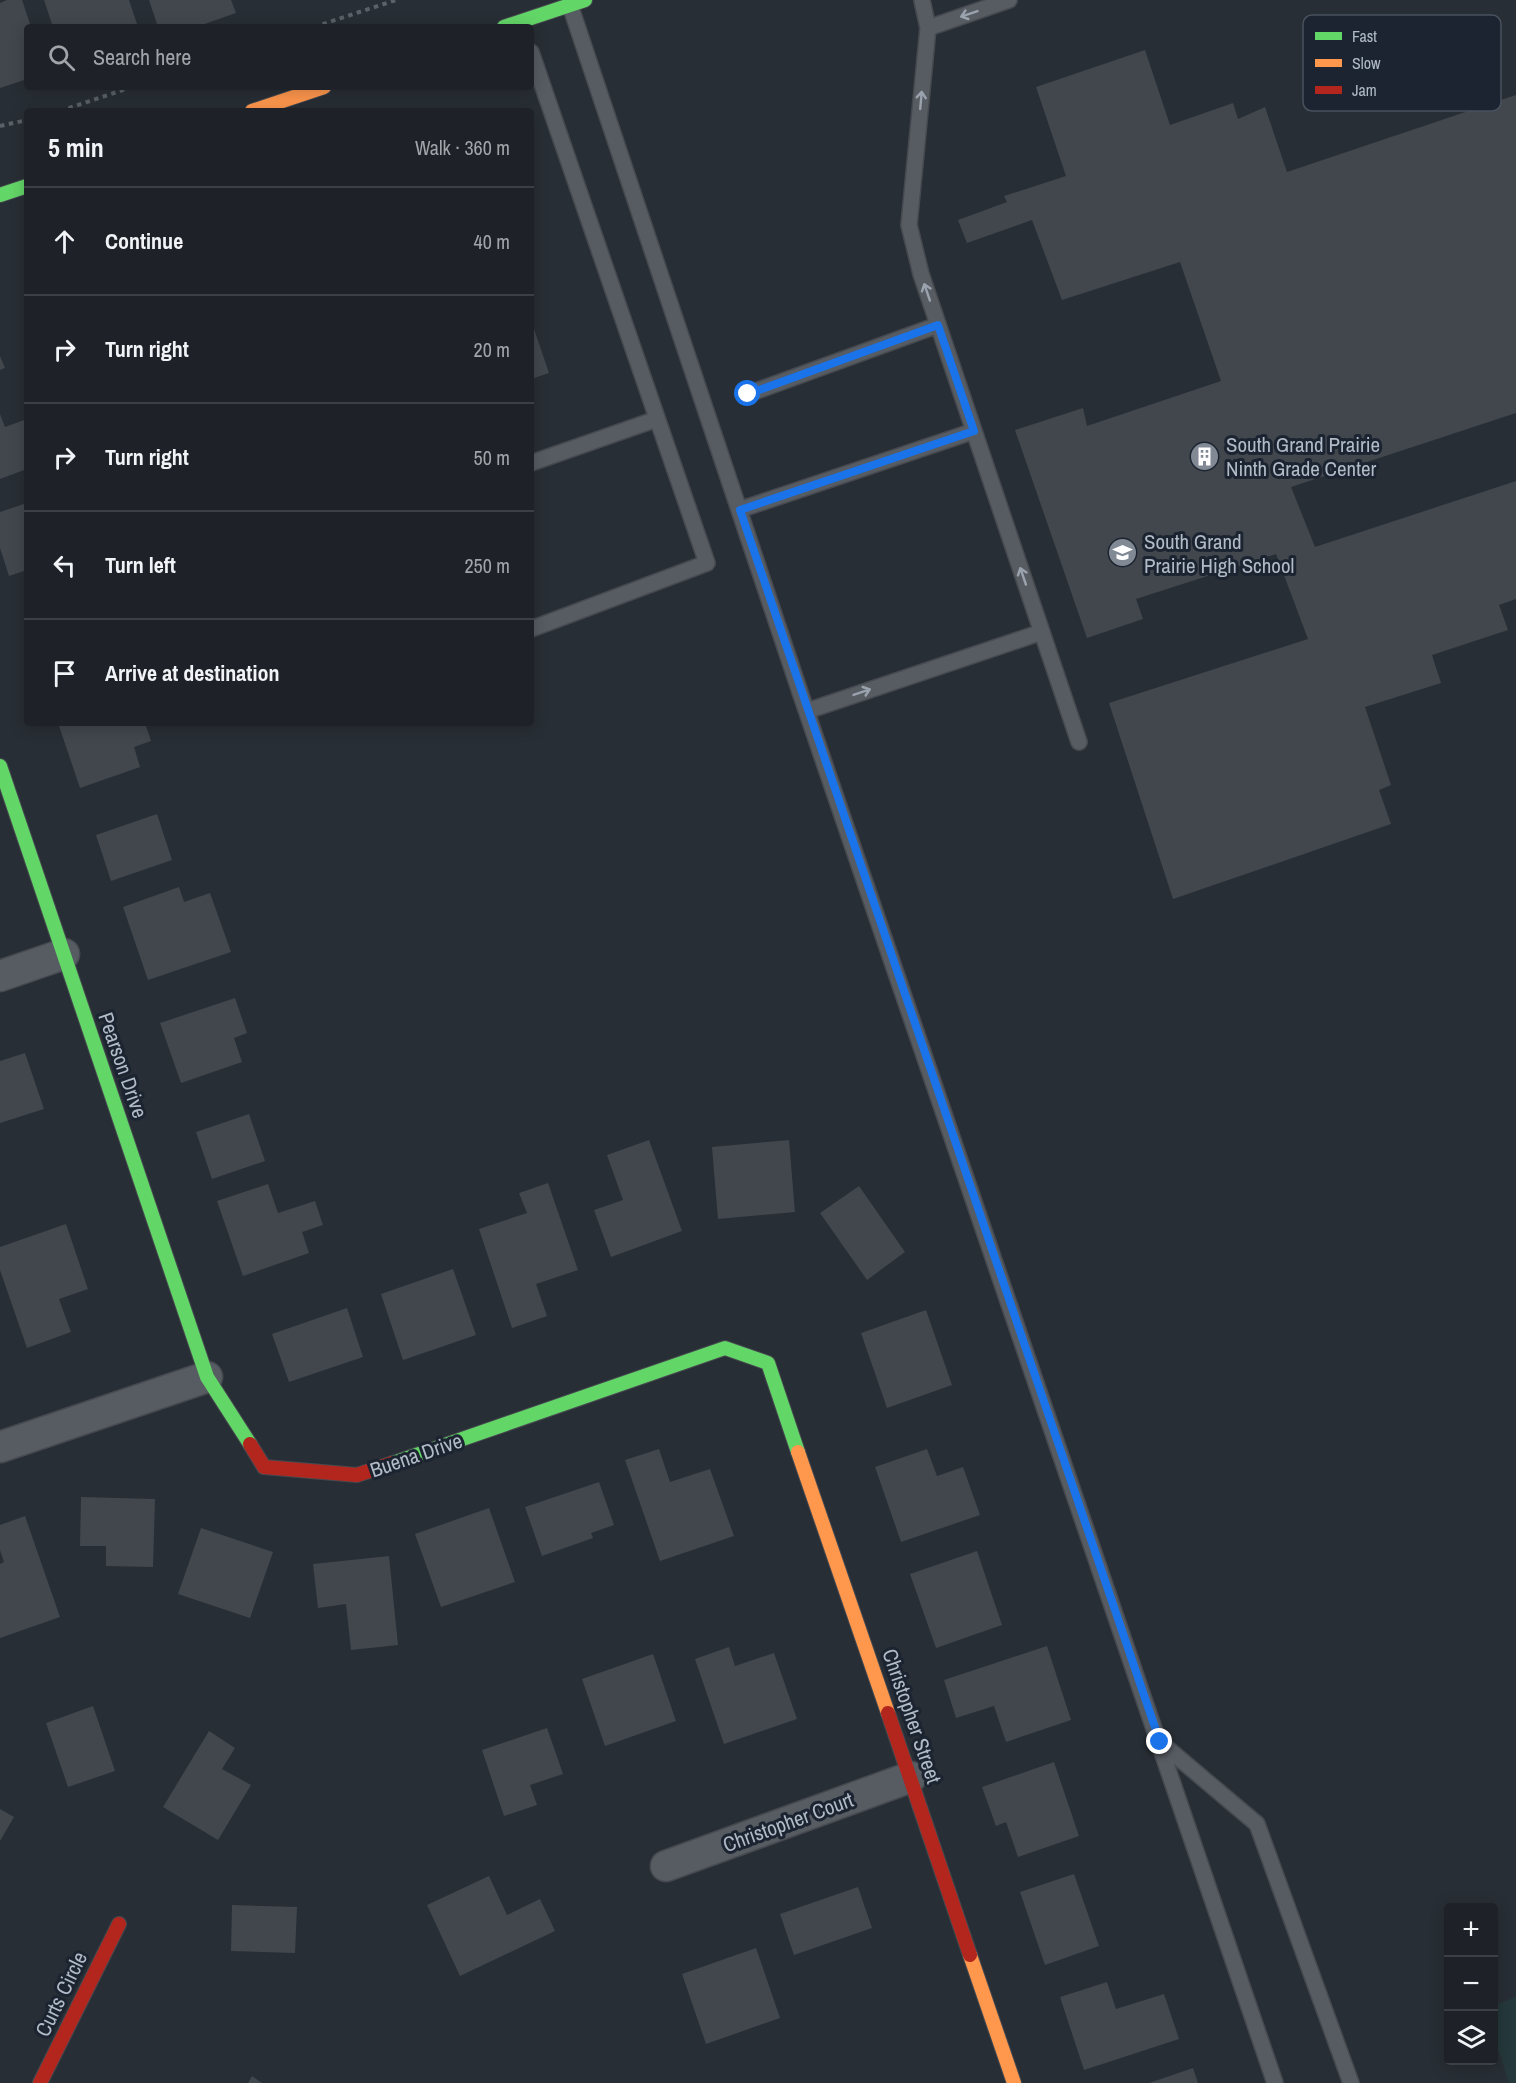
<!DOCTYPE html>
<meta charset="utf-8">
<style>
body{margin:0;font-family:"Archivo Narrow",sans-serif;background:#262a30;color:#f1f3f6}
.controls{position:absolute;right:18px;bottom:18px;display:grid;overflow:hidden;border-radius:6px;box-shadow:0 3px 15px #0003}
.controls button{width:54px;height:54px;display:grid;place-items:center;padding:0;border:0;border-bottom:2px solid #3c3f45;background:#1e2228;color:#f1f3f6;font:30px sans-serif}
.stop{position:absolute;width:18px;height:18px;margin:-14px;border:4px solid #1a73e8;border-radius:50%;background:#fff}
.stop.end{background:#1a73e8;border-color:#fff;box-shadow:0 2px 6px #0008}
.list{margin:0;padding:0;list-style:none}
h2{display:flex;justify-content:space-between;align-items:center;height:78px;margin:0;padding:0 24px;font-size:26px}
h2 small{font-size:20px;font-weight:400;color:#a1a4a8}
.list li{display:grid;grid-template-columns:39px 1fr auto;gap:18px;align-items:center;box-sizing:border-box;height:108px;padding:0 24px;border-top:2px solid #3c3f45}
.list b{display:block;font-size:22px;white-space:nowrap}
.list em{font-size:20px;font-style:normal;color:#a1a4a8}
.icon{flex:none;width:33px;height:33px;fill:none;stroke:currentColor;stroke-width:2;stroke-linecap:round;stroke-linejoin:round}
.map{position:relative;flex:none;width:1516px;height:2083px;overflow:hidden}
.search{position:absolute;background:#1e2228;box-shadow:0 3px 15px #0003;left:24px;top:24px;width:510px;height:66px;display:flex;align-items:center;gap:15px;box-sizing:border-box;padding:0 21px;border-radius:6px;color:#a1a4a8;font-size:22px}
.panel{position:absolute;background:#1e2228;box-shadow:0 3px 15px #0003;left:24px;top:108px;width:510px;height:618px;border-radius:6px}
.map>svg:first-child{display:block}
.green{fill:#25383b}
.building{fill:#42474e}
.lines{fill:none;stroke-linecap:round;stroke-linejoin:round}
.lane-casing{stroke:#464a50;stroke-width:18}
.street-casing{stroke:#464a50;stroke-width:33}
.fast-casing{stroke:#464a50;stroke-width:16}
.slow-casing{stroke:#464a50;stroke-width:16}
.jam-casing{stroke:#464a50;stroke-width:16}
.path{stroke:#5a6167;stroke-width:4;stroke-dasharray:4.5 4.5;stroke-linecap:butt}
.lane{stroke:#575c63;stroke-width:15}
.street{stroke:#575c63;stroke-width:30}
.fast{stroke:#63d668;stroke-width:14}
.slow{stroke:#ff974d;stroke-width:14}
.jam{stroke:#b3261e;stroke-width:14}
.oneway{stroke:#9aa2ae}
.route{stroke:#1a73e8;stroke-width:8}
.labels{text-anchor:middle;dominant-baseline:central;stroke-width:6;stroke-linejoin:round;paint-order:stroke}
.poi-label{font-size:21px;fill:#b1bac7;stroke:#1b2430;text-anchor:start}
.street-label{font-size:21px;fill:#b1bac7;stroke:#1b2430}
.key{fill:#1b2430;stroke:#48515d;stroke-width:1.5}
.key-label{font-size:16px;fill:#b1bac7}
</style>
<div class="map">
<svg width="1516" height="2083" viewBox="0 0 1516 2083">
<rect width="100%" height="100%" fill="#282e35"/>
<path class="green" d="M1516,1997v86h-7l-15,-46v-32z"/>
<path class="building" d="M7,0h15l9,27h-4v52l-27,9v-85z
M44,0h85l9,27h-85z
M149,0h82l5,13 -40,14h-38z
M1145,50l25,75 63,-22 5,16 27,-12 22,65 229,-77v318l-225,74 24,60 201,-66v118l-17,6 9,25 -76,25 9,28 -76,24 26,78 -12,5 12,34 -218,75 -64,-196 199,-64 -32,-85 -140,45 7,20 -56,19 -72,-208 68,-22 4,18 134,-45 -41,-119 -118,38 -30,-80 -65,23 -9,-23 49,-18 -3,-6 62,-20 -30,-89z
M531,320l18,53 -18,6z
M0,356l5,12 -5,2z
M0,414l5,13 22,-8v50l-27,10z
M27,503v67l-18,6 -9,-28v-36z
M58,723h87l6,18 -17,6 6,20 -60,21z
M157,814l15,46 -61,21 -15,-46z
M179,887l5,15 26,-9 21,59 -83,28 -25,-73z
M235,998l12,35 -13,5 8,24 -61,21 -21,-60z
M25,1053l19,56 -44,14v-62z
M249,1114l16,47 -53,18 -16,-47z
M649,1140l33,91 -71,26 -17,-47 29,-10 -16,-45z
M789,1140l6,72 -77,7 -6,-72z
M548,1183l30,87 -42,14 11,32 -35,12 -33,-99 48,-16 -8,-20z
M268,1184l10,29 37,-12 8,24 -21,7 7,21 -66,23 -26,-75z
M859,1186l46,66 -38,28 -47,-67z
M66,1224l22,65 -29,10 12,33 -44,16 -27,-78v-23z
M453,1269l23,66 -73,25 -22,-66z
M347,1308l16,49 -74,25 -17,-48z
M926,1310l26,75 -65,23 -26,-75z
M659,1449l11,33 40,-13 24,67 -74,25 -35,-101z
M927,1449l10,27 26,-9 17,48 -79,27 -26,-75z
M599,1482l15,43 -23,8 2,5 -51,18 -17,-49z
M81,1497l74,2 -2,68 -47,-1v-20h-26z
M489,1508l26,74 -74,25 -26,-73z
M25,1516l35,101 -60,21v-74l4,-2 -4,-12v-25z
M201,1528l72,24 -23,66 -72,-24z
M977,1551l25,74 -66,23 -26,-74z
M389,1556l9,89 -47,5 -5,-46 -28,4 -5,-44z
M1047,1646l24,74 -65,22 -12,-36 -38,12 -12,-38z
M729,1647l6,19 39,-13 23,66 -73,25 -29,-85z
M653,1654l23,67 -71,25 -23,-67z
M93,1706l22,65 -47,16 -22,-64z
M547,1728l16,46 -33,11 7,20 -33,11 -22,-66z
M209,1731l26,17 -13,21 29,16 -33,55 -55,-33z
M1054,1762l25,74 -61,21 -12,-35 -10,4 -14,-39z
M0,1809l14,8 -14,24z
M1074,1874l25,72 -54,19 -25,-73z
M489,1876l18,39 33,-16 15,32 -95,45 -33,-71z
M858,1887l14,41 -78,27 -14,-41z
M232,1905l65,2 -2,46 -64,-2z
M756,1948l24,70 -74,26 -24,-70z
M1107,1982l9,27 48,-15 15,45 -95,31 -24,-73z
M1193,2068l5,15h-49z
M252,2076l10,7h-14z"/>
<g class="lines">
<defs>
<path id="lane" d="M922,0l6,28 -19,197 12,49 158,468
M570,5l232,693 473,1385
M928,28l81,-28
M531,52l176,511 -176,66
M748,394l190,-69
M531,463l126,-44
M739,510l235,-79
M807,711l235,-79
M1161,1743l96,81 94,259"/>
<path id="street" d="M0,976l64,-22
M0,1447l207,-70
M666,1866l245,-89"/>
<path id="fast" d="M504,27l81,-27
M0,195l27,-9
M0,766l207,611 43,67
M393,1463l332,-115 43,15 30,89"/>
<path id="slow" d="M252,111l72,-24
M798,1452l90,261
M970,1955l44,128"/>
<path id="jam" d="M250,1444l14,23 93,8 36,-12
M888,1713l82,242
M40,2083l79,-159"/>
</defs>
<use href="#lane" class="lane-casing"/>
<use href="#street" class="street-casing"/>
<use href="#fast" class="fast-casing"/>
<use href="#slow" class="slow-casing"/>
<use href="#jam" class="jam-casing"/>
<path class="path" d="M314,27l82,-27
M60,111l72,-24
M0,126l27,-6"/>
<use href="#lane" class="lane"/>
<use href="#street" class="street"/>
<use href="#fast" class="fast"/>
<use href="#slow" class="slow"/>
<use href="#jam" class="jam"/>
</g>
<defs><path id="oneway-shaft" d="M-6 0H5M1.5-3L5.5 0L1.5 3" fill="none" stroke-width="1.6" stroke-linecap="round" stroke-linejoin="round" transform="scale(1.5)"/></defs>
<g class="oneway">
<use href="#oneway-shaft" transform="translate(969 14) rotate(161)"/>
<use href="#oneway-shaft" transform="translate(921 100) rotate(-85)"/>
<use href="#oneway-shaft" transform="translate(927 292) rotate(-109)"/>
<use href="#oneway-shaft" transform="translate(1023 576) rotate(-109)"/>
<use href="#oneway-shaft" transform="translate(862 692) rotate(-19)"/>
</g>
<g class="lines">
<path class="route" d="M748,394l190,-69 36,106 -234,79 420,1232"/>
</g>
<defs>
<symbol id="building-disc" viewBox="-11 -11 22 22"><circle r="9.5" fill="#818994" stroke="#1b2430"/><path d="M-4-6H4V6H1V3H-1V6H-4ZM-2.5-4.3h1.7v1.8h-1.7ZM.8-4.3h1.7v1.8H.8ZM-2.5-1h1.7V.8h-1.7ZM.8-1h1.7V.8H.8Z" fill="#fff"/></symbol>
<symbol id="school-disc" viewBox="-11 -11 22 22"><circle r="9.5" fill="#818994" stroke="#1b2430"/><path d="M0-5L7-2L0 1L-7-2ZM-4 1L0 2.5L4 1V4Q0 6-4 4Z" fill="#fff"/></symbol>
</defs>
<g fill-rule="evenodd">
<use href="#building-disc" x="1188" y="440" width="33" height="33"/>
<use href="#school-disc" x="1106" y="536" width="33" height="33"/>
</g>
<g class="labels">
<g class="poi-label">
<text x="1226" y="444">South Grand Prairie<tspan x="1226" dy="24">Ninth Grade Center</tspan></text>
<text x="1144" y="541">South Grand<tspan x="1144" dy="24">Prairie High School</tspan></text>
</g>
<g class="street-label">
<text transform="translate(123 1065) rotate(71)">Pearson Drive</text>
<text transform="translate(416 1455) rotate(-19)">Buena Drive</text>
<text transform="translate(912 1716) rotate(71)">Christopher Street</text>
<text transform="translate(788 1822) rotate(-20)">Christopher Court</text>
<text transform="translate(61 1994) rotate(-64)">Curts Circle</text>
</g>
</g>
<rect x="1303" y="15" width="198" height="96" rx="9" class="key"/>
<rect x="1315" y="32" width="27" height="8" fill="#63d668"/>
<rect x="1315" y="59" width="27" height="8" fill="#ff974d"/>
<rect x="1315" y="86" width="27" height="8" fill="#b3261e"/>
<g class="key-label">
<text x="1352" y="42">Fast</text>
<text x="1352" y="69">Slow</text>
<text x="1352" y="96">Jam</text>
</g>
</svg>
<div class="controls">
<button>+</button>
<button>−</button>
<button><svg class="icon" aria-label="layers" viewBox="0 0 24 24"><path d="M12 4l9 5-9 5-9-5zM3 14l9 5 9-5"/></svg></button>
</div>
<div class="stop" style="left:748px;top:394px"></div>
<div class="stop end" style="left:1160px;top:1742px"></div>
<div class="search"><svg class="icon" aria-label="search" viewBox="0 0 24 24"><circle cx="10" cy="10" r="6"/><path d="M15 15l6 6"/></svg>Search here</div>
<section class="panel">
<h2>5 min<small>Walk · 360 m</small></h2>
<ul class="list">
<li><svg class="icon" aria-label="ahead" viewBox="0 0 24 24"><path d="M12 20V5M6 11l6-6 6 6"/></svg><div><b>Continue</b></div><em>40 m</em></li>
<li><svg class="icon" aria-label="right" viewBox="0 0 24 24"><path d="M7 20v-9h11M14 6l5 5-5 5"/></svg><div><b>Turn right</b></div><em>20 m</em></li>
<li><svg class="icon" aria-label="right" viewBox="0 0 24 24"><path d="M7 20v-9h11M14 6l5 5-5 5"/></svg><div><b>Turn right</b></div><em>50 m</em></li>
<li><svg class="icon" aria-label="left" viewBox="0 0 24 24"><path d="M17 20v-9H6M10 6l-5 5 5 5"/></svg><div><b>Turn left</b></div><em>250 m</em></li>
<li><svg class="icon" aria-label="arrive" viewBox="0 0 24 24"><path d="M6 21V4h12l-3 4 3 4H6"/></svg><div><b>Arrive at destination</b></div></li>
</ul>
</section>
</div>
